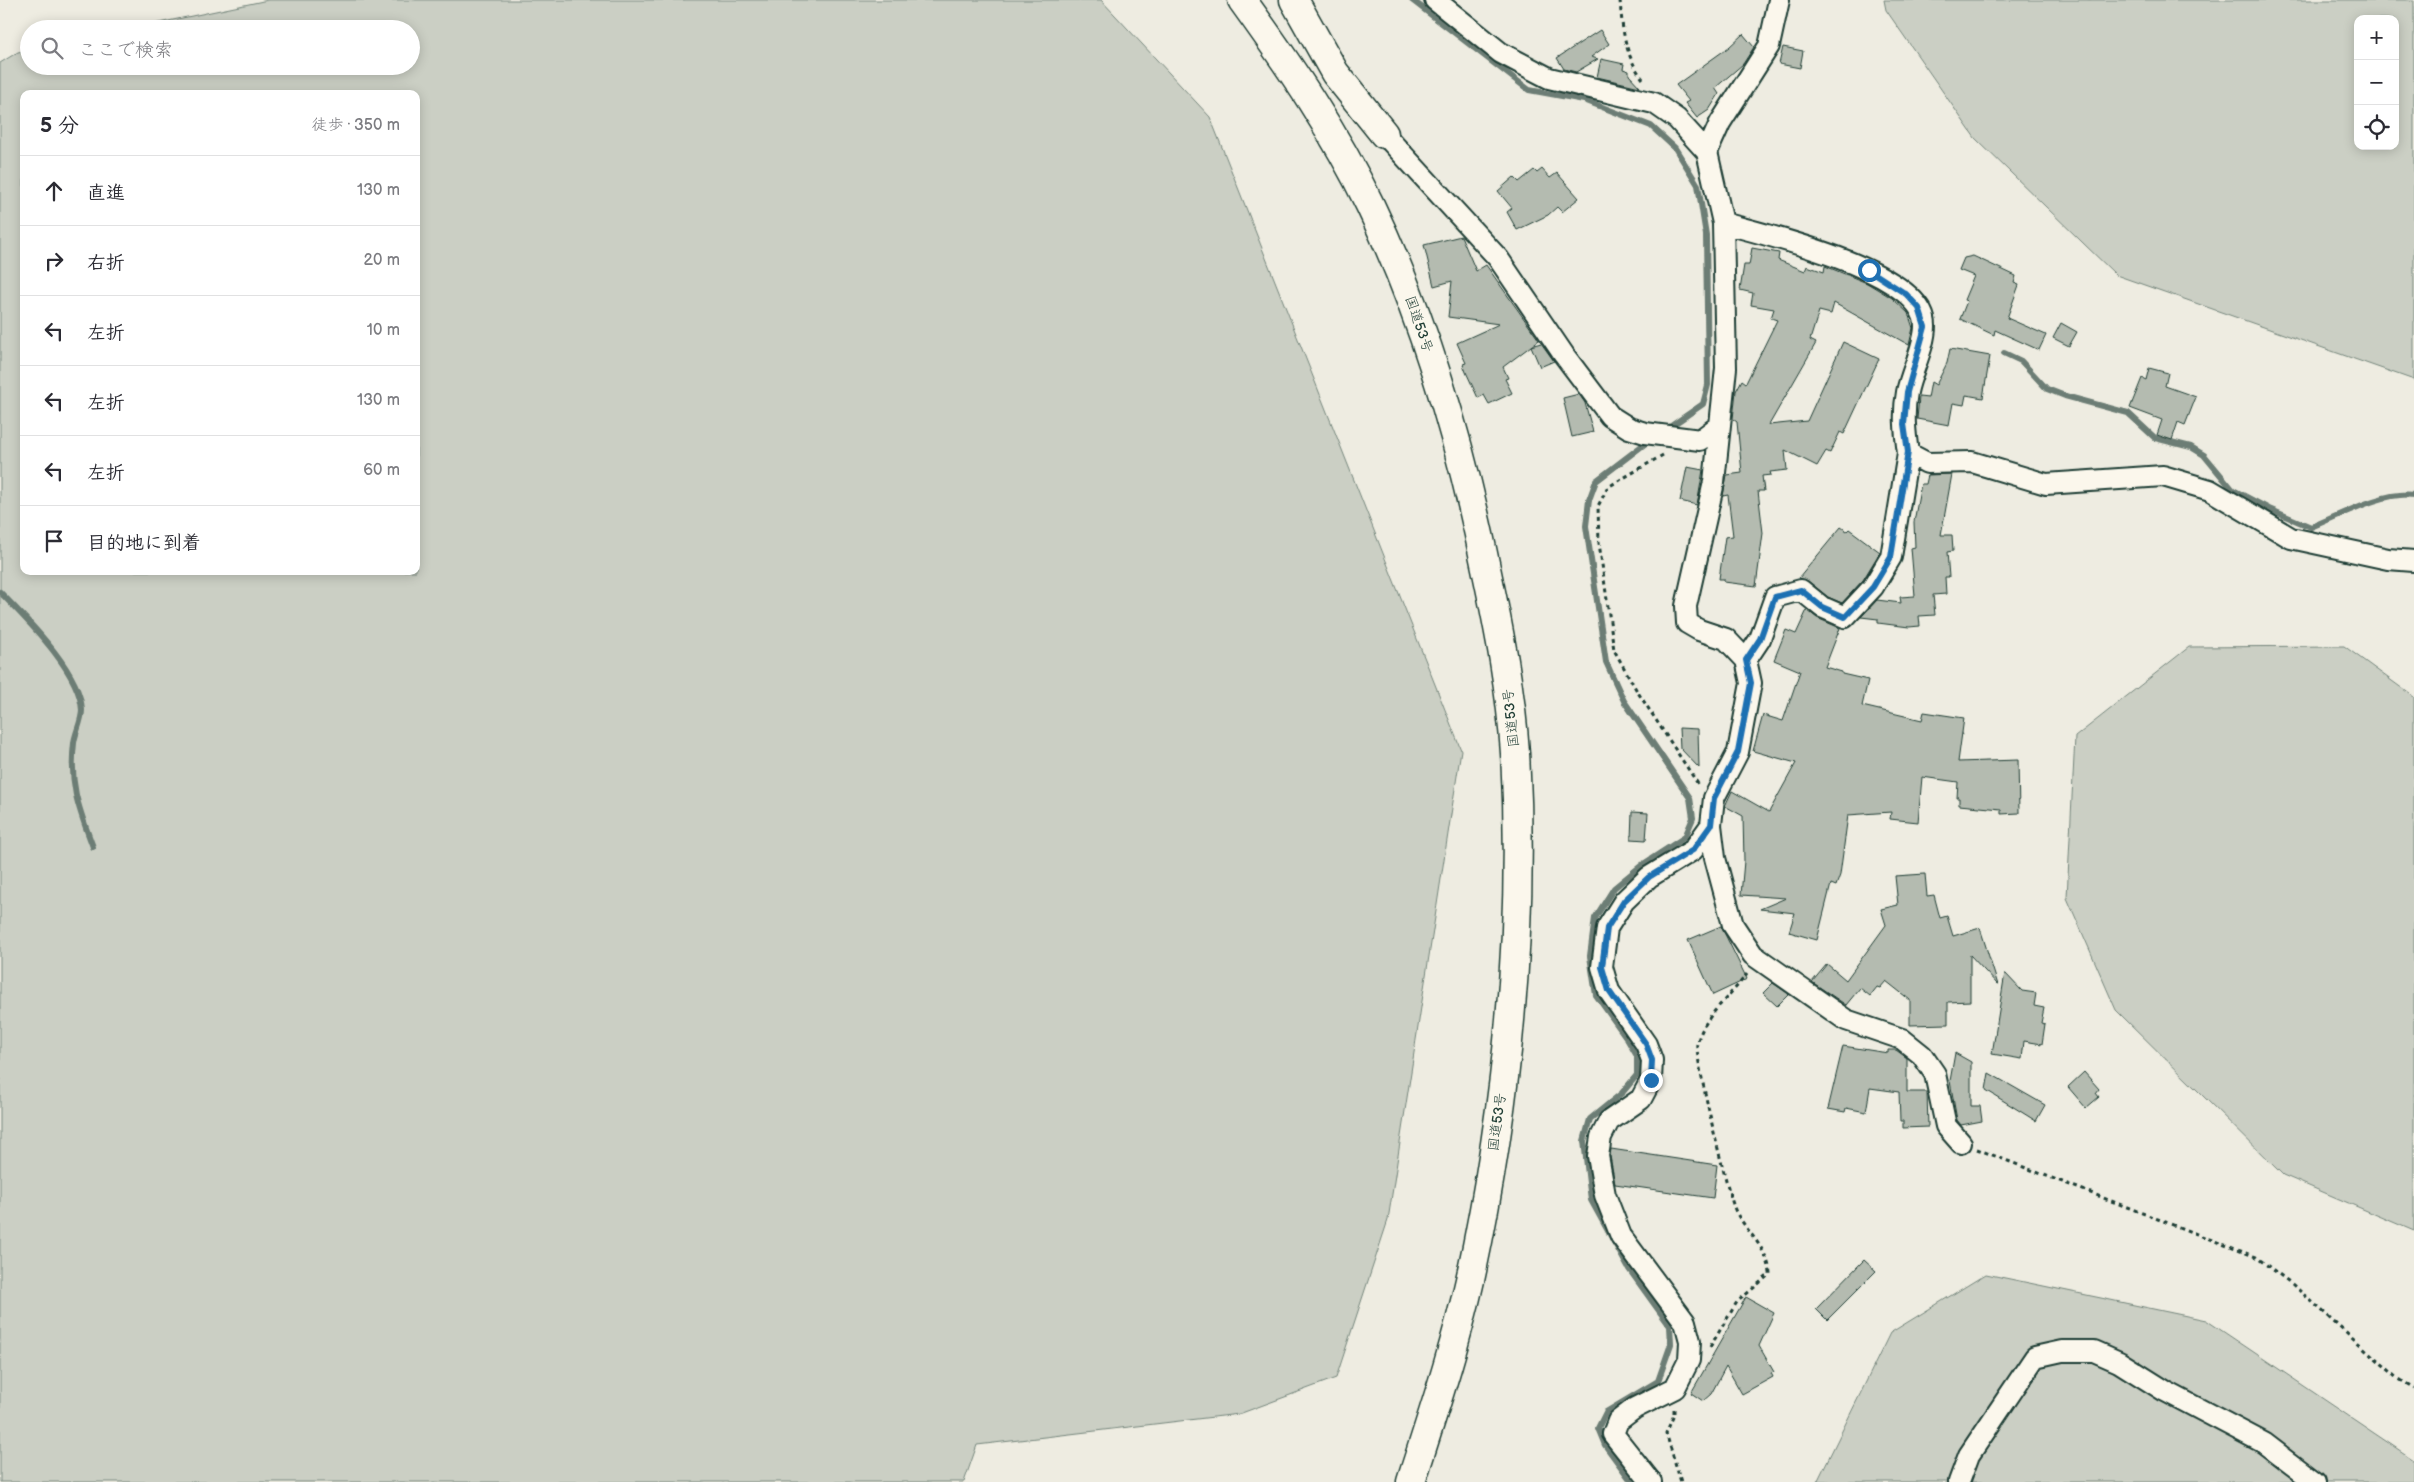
<!DOCTYPE html>
<html lang="ja">
<meta charset="utf-8">
<style>
body{margin:0;font-family:"Balsamiq Sans","Klee One",sans-serif;background:#f2f2f3;color:#2b2b33}
.controls{position:absolute;right:15px;top:15px;display:grid;overflow:hidden;border-radius:10px;box-shadow:0 2px 12px #0003}
.controls button{width:45px;height:45px;display:grid;place-items:center;padding:0;border:0;border-bottom:1px solid #e1e1e2;background:#fff;color:#2b2b33;font:25px sans-serif}
.stop{position:absolute;width:15px;height:15px;margin:-11px;border:4px solid #1f6fb2;border-radius:50%;background:#fff}
.stop.end{background:#1f6fb2;border-color:#fff;box-shadow:0 1px 5px #0008}
.list{margin:0;padding:0;list-style:none}
h2{display:flex;justify-content:space-between;align-items:center;height:65px;margin:0;padding:0 20px;font-size:21px}
h2 small{font-size:16px;font-weight:400;color:#7c7c81}
.list li{display:grid;grid-template-columns:32px 1fr auto;gap:15px;align-items:center;box-sizing:border-box;height:70px;padding:0 20px;border-top:1px solid #e1e1e2}
.list b{display:block;font-size:19px;white-space:nowrap}
.list em{font-size:16px;font-style:normal;color:#7c7c81}
.icon{flex:none;width:28px;height:28px;fill:none;stroke:currentColor;stroke-width:2;stroke-linecap:round;stroke-linejoin:round}
.map{position:relative;flex:none;width:2414px;height:1482px;overflow:hidden}
.search{position:absolute;background:#fff;box-shadow:0 2px 12px #0003;left:20px;top:20px;width:400px;height:55px;display:flex;align-items:center;gap:12px;box-sizing:border-box;padding:0 18px;border-radius:28px;color:#7c7c81;font-size:19px}
.panel{position:absolute;background:#fff;box-shadow:0 2px 12px #0003;left:20px;top:90px;width:400px;height:485px;border-radius:10px}
.map>svg:first-child{display:block}
.green{fill:#cbcfc4;stroke:#75867c;fill-rule:evenodd}
.lines{fill:none;stroke-linecap:round;stroke-linejoin:round}
.stream{stroke:#6c7d74;stroke-width:6}
.building{fill:#b4bbb0;stroke:#1f3d34}
.street-casing{stroke:#1f3d34;stroke-width:24}
.secondary-casing{stroke:#1f3d34;stroke-width:31}
.highway-casing{stroke:#1f3d34;stroke-width:31}
.path{stroke:#1f3d34;stroke-width:3;stroke-dasharray:4 4;stroke-linecap:butt}
.street{stroke:#fbf7ec;stroke-width:20}
.secondary{stroke:#fbf7ec;stroke-width:28}
.highway{stroke:#fbf7ec;stroke-width:28}
.route{stroke:#1f6fb2;stroke-width:6}
.labels{text-anchor:middle;dominant-baseline:central;stroke-width:5;stroke-linejoin:round;paint-order:stroke}
.street-label{font-size:14px;fill:#1f3d34;stroke:#fbf7ec}
</style>
<div class="map">
<svg width="2414" height="1482" viewBox="0 0 2414 1482">
<rect width="100%" height="100%" fill="#eeece1"/>
<filter id="ink" filterUnits="userSpaceOnUse"><feTurbulence type="fractalNoise" baseFrequency=".02" numOctaves="2"/><feDisplacementMap in="SourceGraphic" scale="10" xChannelSelector="R" yChannelSelector="G"/><feConvolveMatrix kernelMatrix="1 2 1 2 8 2 1 2 1" color-interpolation-filters="sRGB"/></filter>
<g filter="url(#ink)">
<path class="green" d="M268,0h833l109,117 251,633 -73,470 -52,158 -97,36 -262,31 -13,37h-964v-1419l18,-11 11,-2v16h382v-37h-281zM24,94h392v477h-392z
M1884,0h530v380l-298,-105 -141,-137 -89,-128zM2358,19h37v127h-37z
M2344,646l70,51v534l-131,-56 -167,-165 -49,-112 8,-161 114,-90z
M1986,1274l220,46 208,140v22h-597l73,-149z"/>
<g class="lines">
<path class="stream" d="M1412,0l117,90 55,10 67,26 24,22 23,37 8,50 2,150 -5,19 -39,27
M2004,353l17,8 26,28 18,7 63,17 27,25 36,9 13,8 29,35 36,19 42,18c28,-11 72,-36 103,-32
M0,592c26,27 80,79 82,118 0,11 -7,23 -8,33 -5,42 5,66 19,104
M1632,1482l-27,-37 -7,-17 8,-16 52,-31 13,-37 -1,-18 -41,-57 -38,-69 -7,-59 6,-22 32,-26 15,-18v-19l-11,-19 -30,-42 -6,-39 5,-38 19,-30 28,-23 43,-28 8,-19 -3,-20 -66,-97 -18,-39 -20,-136 3,-26 7,-19 55,-42"/>
</g>
<path class="building" d="M1600,30l9,14 -18,13 7,2 -22,13 -12,-3 -7,-11z
M1743,34l11,13 -11,17 -28,24 4,6 -10,16 -12,8 -12,-15 4,-2 -13,-16 53,-38z
M1783,47l20,4 -3,17 -21,-4z
M1601,59l23,5 -1,5 6,2v4l11,12 -43,-10z
M1542,169l8,9 7,-5 22,25 -17,14 -5,-5 -9,8 -31,15 -10,-18 5,-4 -14,-17 16,-14 5,5 15,-12 3,3z
M1461,236l15,35 10,-6 53,75 -36,27 5,11 -3,1 7,14 -23,11 -5,-9 -6,3 -12,-26 -3,-8 3,-1 -9,-20 42,-19 -51,-7 4,-36 -18,5 -10,-41z
M1752,248l27,5 -1,7 27,11 2,-5 17,6 1,-6 42,17 25,15 16,15 5,15 -4,17 -75,-42 -3,11 -12,-3 -9,29 6,3 -47,82 38,-4 36,-79 36,17 -35,75 -4,-2 -10,21 -4,-2 -9,15 -32,-16 2,20 -17,2 1,3 -9,1 2,15h-6l5,42 -7,53 -32,-4v-3h-5l6,-42 8,-1 -5,-41 -5,1 4,-21 15,-2 -5,-51 -4,-3 3,-28 6,-11 4,3 31,-63 -6,-2 3,-9 -23,-4 2,-12 -13,-3 4,-25h5z
M1973,256l43,20 -2,7 5,2 -12,33 39,17 -7,15 -44,-20 -1,5 -34,-16 7,-18 -3,-1 10,-24 -15,-6 5,-12z
M2061,323l16,9 -8,14 -16,-8z
M1541,343l13,18 -14,6 -9,-21z
M1950,349l40,7 -7,42 -17,-3 -2,10 -11,-2 -4,22 -32,-6 2,-22 9,1 3,-16 5,3 11,-22z
M2149,368l19,5 -3,13 31,11 -11,28 -7,-3 -6,18 -15,-5 5,-15 -32,-12 12,-30 4,2z
M1579,394l6,9 8,29 -21,5 -9,-39z
M1687,467l16,3 -6,35 -17,-4z
M1952,474l-11,61h11l1,16 -6,1 2,25h-4l1,17 -13,1 2,20 -16,1 1,10 -11,1 -31,-4v-4l-17,-2 16,-17 24,3 -1,-6 15,-1 -4,-48 4,-1 -1,-25 7,-38h5l2,-9z
M1841,527l6,4 2,-2 31,23 -17,28 -21,23 -14,-6 -20,-16 -9,-3z
M1807,610l10,8 23,10 -15,39 17,5v2l26,6 -6,26 60,14 2,-8 40,6 -6,44 60,-2 1,53 -18,1v-5l-42,-4v-7h-2l1,-16 -36,-5 -4,45 -28,-3 1,-7 -43,3 -8,60 -4,11 -5,-2 -14,56 -28,-8 6,-19 -35,-4 26,-11 -45,-3 3,-34 -1,-45 -18,-10 7,-15 37,21 27,-49 -43,-12 10,-36 20,6 17,-50 -26,-11 12,-30 10,4z
M1679,728l19,1 1,39 -19,-20z
M1632,812l16,1 -2,27 -15,-1z
M1925,874l2,22 7,-1 6,23 7,-2 6,20 27,-8 18,57 -28,-30v46l-22,1v22l-38,1v-25l-24,-19 -6,7 -3,-1 -7,9 -10,-8 -14,17 -34,-23 15,-18 19,16 40,-55 -5,-16 17,-4 -3,-29z
M1721,926l26,53 -34,16 -25,-55z
M2005,973l17,18 14,2 -2,13 10,2 -3,15 4,1 -3,20 -18,-3 -2,18 -30,-5z
M1773,983l16,11 -12,12 -14,-13z
M1843,1046l45,7v-3h8l11,8v34h20l1,35 -25,1v-7h-3l-1,-29 -29,-4 -4,24 -20,-4 -1,4 -17,-3z
M1955,1053l16,9v44h9l2,15 -21,4 -4,-5 -7,-39z
M2084,1072l15,17 -3,4 3,4 -13,11 -18,-21z
M1989,1073l56,32 -9,16 -50,-31z
M1611,1149l106,16 -4,33 -98,-14 -5,-28z
M1864,1260l12,11 -49,49 -11,-11z
M1746,1297l28,16 -15,33 15,26 -3,1 2,4 -31,17 -16,-28 -15,28 -8,7 -12,-8z"/>
<g class="lines">
<defs>
<path id="street" d="M1435,0l66,53 48,25 105,25 23,16 30,33
M1384,134l114,124 66,97 46,61 19,12 16,5 55,7 20,-15 6,-57 -3,-145 -16,-71 13,-29 49,-77 10,-46
M1723,223c43,12 202,48 202,103 0,20 -14,46 -18,66 -4,21 -2,40 1,61l19,10 45,-1 74,22 117,-8 47,14 81,48 97,21 26,2
M1746,660l14,-21 15,-42 26,-7 21,17 23,10 28,-30 18,-30 17,-104
M1711,825l4,33 18,67 20,30 93,65 56,19 20,16 13,19 11,52 15,17
M1651,1482l-38,-48 5,-13 17,-13 40,-20 14,-28 1,-19 -5,-19 -64,-86 -16,-41 -7,-39 3,-19 8,-16 32,-22 10,-19 1,-20 -6,-16 -37,-53 -7,-24 5,-39 17,-27 25,-24 44,-27 18,-25 3,-27 24,-46 13,-69 -5,-23 -20,-21 -27,-9 -12,-7 -1,-17 28,-124 6,-57
M1959,1482l10,-27 66,-98 27,-6h32l25,11 46,29 99,52 51,39"/>
<path id="secondary" d="M1294,0l41,73 49,61"/>
<path id="highway" d="M1242,0c47,65 93,132 128,205 55,115 91,239 116,363 13,61 25,123 29,185 10,176 -8,355 -45,527 -15,68 -38,136 -59,202"/>
</defs>
<use href="#street" class="street-casing"/>
<use href="#secondary" class="secondary-casing"/>
<use href="#highway" class="highway-casing"/>
<path class="path" d="M1620,0c2,29 5,56 23,79
M1663,455l-55,32 -10,19 1,37 15,107 23,41 61,93
M1977,1149l279,108 36,27 107,95 15,9
M1710,1347l27,-45 33,-28c-1,-24 -23,-42 -34,-62 -7,-12 -42,-158 -39,-168 7,-29 33,-47 50,-70
M1674,1409v6l-8,18 15,49"/>
<use href="#street" class="street"/>
<use href="#secondary" class="secondary"/>
<use href="#highway" class="highway"/>
</g>
</g>
<g class="lines" filter="url(#ink)">
<path class="route" d="M1651,1080l1,-20 -6,-16 -37,-53 -7,-24 5,-39 17,-27 25,-24 44,-27 18,-25 3,-27 24,-46 13,-69 -5,-23 14,-21 15,-42 26,-7 21,17 23,10 28,-30 18,-30 17,-105 -4,-28 3,-32 18,-65 -6,-19 -13,-14 -37,-24"/>
</g>
<g class="labels">
<g class="street-label">
<text transform="translate(1419 324) rotate(71)">国道53号</text>
<text transform="translate(1511 718) rotate(-96)">国道53号</text>
<text transform="translate(1497 1122) rotate(-82)">国道53号</text>
</g>
</g>
</svg>
<div class="controls">
<button>+</button>
<button>−</button>
<button><svg class="icon" aria-label="locate" viewBox="0 0 24 24"><circle cx="12" cy="12" r="6"/><path d="M12 2v4M12 18v4M2 12h4M18 12h4"/></svg></button>
</div>
<div class="stop" style="left:1869px;top:270px"></div>
<div class="stop end" style="left:1651px;top:1080px"></div>
<div class="search"><svg class="icon" aria-label="search" viewBox="0 0 24 24"><circle cx="10" cy="10" r="6"/><path d="M15 15l6 6"/></svg>ここで検索</div>
<section class="panel">
<h2>5 分<small>徒歩 · 350 m</small></h2>
<ul class="list">
<li><svg class="icon" aria-label="ahead" viewBox="0 0 24 24"><path d="M12 20V5M6 11l6-6 6 6"/></svg><div><b>直進</b></div><em>130 m</em></li>
<li><svg class="icon" aria-label="right" viewBox="0 0 24 24"><path d="M7 20v-9h11M14 6l5 5-5 5"/></svg><div><b>右折</b></div><em>20 m</em></li>
<li><svg class="icon" aria-label="left" viewBox="0 0 24 24"><path d="M17 20v-9H6M10 6l-5 5 5 5"/></svg><div><b>左折</b></div><em>10 m</em></li>
<li><svg class="icon" aria-label="left" viewBox="0 0 24 24"><path d="M17 20v-9H6M10 6l-5 5 5 5"/></svg><div><b>左折</b></div><em>130 m</em></li>
<li><svg class="icon" aria-label="left" viewBox="0 0 24 24"><path d="M17 20v-9H6M10 6l-5 5 5 5"/></svg><div><b>左折</b></div><em>60 m</em></li>
<li><svg class="icon" aria-label="arrive" viewBox="0 0 24 24"><path d="M6 21V4h12l-3 4 3 4H6"/></svg><div><b>目的地に到着</b></div></li>
</ul>
</section>
</div>
